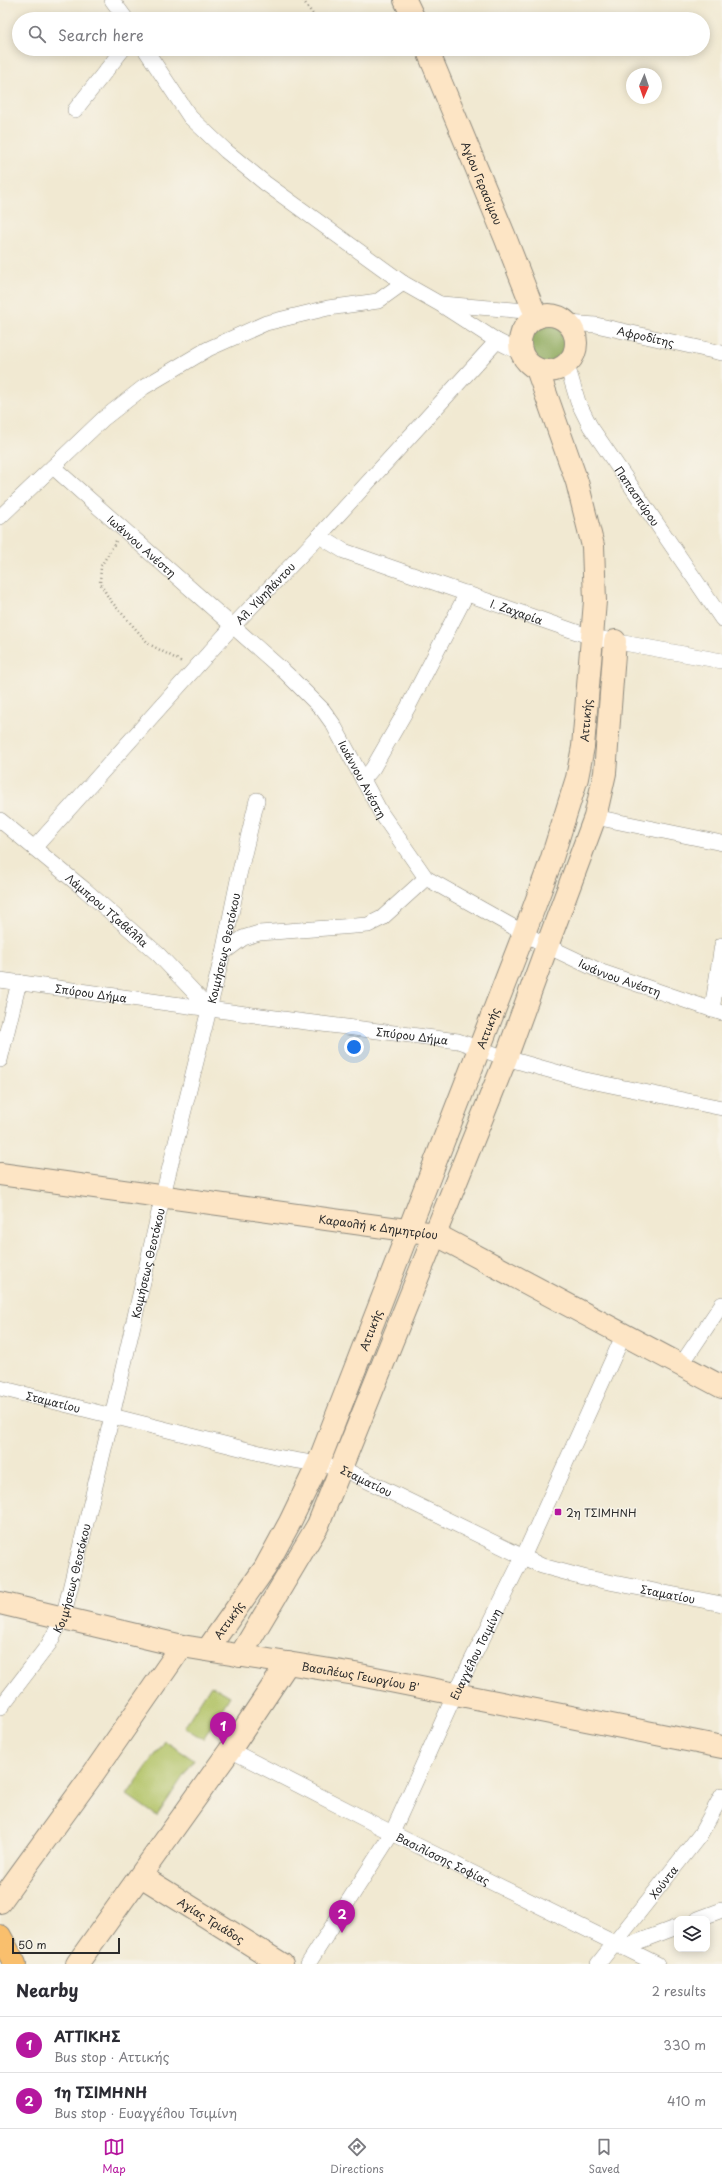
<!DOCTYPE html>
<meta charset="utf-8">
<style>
body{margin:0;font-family:"Playpen Sans",sans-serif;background:#f2f2f3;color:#2b2b33}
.controls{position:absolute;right:12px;bottom:12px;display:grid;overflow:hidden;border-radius:8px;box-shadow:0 2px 10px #0003}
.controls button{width:36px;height:36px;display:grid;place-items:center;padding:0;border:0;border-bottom:1px solid #e1e1e2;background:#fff;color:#2b2b33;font:20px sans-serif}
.compass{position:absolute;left:626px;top:68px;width:36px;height:36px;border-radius:50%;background:#fff;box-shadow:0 2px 10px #0003;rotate:182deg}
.scale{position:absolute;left:12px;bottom:10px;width:108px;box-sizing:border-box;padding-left:4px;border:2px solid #2b2b2b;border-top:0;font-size:11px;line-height:14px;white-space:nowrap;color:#2b2b2b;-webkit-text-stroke:3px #f7f3e8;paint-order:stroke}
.you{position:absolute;left:354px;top:1047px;width:14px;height:14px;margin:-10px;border:3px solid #fff;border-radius:50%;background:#1a73e8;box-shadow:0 0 0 6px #1a73e833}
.badge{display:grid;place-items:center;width:26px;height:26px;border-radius:50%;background:#b5179e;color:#fff;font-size:13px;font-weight:700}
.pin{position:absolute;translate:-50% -33px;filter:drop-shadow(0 1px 2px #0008)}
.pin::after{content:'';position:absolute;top:21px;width:14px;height:12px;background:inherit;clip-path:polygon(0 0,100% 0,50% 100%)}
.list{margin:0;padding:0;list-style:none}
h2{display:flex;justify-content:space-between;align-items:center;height:52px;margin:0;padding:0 16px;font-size:17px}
h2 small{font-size:13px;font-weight:400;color:#7c7c81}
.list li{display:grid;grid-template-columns:26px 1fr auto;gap:12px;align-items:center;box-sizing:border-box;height:56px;padding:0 16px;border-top:1px solid #e1e1e2}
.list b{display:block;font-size:15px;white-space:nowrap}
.list p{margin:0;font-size:13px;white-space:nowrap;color:#7c7c81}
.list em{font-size:13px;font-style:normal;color:#7c7c81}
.icon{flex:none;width:22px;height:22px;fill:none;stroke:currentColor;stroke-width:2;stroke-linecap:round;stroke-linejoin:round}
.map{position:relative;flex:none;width:722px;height:1964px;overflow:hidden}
.search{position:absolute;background:#fff;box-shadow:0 2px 10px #0003;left:12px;right:12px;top:12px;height:44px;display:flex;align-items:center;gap:10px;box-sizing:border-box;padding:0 14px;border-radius:22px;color:#7c7c81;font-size:15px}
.sheet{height:164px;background:#fff}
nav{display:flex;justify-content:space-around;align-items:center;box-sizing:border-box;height:56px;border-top:1px solid #e1e1e2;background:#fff;font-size:11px;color:#7c7c81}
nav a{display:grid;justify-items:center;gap:2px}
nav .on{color:#b5179e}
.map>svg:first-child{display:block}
.green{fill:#b1c265;stroke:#6e7648}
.forest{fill:#8ca85a;stroke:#5c6a42}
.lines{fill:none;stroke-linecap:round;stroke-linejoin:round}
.street-casing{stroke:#8e8a7e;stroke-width:16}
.secondary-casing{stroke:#8e8a7e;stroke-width:24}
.primary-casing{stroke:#8e8a7e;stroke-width:24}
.path{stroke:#8e8a7e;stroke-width:2.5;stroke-dasharray:1 3;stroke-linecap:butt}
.street{stroke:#fff;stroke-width:15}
.secondary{stroke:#fde5c5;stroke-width:22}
.primary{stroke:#f9bf6d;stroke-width:22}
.poi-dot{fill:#b5179e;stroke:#f7f3e8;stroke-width:1.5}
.labels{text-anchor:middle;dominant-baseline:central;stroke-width:3;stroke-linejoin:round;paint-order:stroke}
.street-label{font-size:11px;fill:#2b2b2b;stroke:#f7f3e8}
.poi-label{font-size:11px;fill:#2b2b2b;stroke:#f7f3e8;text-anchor:start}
</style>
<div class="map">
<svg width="722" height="1964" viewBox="0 0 722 1964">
<rect width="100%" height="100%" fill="#f7f3e8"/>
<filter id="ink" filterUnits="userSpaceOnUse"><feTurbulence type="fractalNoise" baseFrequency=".025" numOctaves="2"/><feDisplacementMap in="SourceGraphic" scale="8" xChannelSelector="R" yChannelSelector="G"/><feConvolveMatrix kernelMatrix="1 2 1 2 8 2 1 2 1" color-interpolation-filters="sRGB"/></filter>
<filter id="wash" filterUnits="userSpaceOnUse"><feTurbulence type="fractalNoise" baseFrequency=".012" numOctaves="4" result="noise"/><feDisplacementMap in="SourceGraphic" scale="16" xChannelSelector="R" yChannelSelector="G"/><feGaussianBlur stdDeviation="0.9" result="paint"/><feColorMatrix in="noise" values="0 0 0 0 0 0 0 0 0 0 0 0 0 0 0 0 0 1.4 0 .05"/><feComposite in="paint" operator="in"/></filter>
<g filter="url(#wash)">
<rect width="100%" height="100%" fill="#f1e9d2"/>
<path class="green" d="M211,1685l19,11 -27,43 -19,-12z
M165,1741l29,19 -37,56 -30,-21z"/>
<path class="forest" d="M526 344a22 22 0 1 1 44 0a22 22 0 1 1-44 0Z"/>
</g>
<g filter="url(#ink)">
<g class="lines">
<defs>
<g id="street">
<path d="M112,0l14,19"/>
<path d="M145,49l45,68 36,34 39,32 138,100 37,21 57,37 24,12"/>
<path d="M75,110l48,-61"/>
<path d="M441,304l85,7 10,7"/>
<path id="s1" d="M568,323l28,2 126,28"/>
<path id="s2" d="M567,365l11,37 12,24 132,193"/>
<path id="s3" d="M53,467l234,207 36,36 10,14 48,89 45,65 121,68 55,26 120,41"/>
<path d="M0,517l103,-98 41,-32 64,-38 58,-26 62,-15 50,-7 25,-18"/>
<path id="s4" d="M319,536l25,15 247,86 131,24"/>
<path d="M363,780l10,-12 35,-61 59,-114"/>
<path d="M595,817l127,26"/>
<path id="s5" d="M0,820l84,69 74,65 50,53"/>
<path id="s6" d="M34,848l199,-222 86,-90 178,-195"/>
<path d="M223,953l20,-15 16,-5 109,-8 14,-7 44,-40"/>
<path id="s7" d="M0,980l290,40 168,21 48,17 75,21 141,29"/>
<path d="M712,1010l10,-65"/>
<path d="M0,1060l19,-78"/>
<path d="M681,1365l41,-61"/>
<path id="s8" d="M0,1388l276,69 65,11 201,98 41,11 139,27"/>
<path id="s9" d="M0,1708l49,-64 14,-26 49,-202 51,-221 60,-242 16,-78 18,-75"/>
<path id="s10" d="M230,1750l162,83 265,131"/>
<path d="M698,1919l24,-9"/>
<path d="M624,1947l53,-20"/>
<path id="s11" d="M308,1964l84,-131 63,-139 69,-139 100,-221"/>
<path id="s12" d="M598,1964l102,-129 22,-40"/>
</g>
<g id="secondary">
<path d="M405,0l9,19"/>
<path id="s13" d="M427,49l78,188 27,69 6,11"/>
<circle cx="548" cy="343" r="28"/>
<path id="s14" d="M0,1174l435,60 287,153"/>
<path id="s15" d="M0,1603l182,43 173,28 367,73"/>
<path id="s16" d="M207,1650l58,-82 25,-46 28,-58 215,-554 18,-49 26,-83 6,-31 12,-146 -2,-55 -16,-64 -40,-113"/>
<path d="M240,1656l78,-131 188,-467 41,-112 48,-129 10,-44 10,-132"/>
<path id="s17" d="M141,1876l141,88"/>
<path d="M0,1902l93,-128 89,-128"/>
<path d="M77,1964l153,-214 58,-87"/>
</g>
<path id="primary" d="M0,1936l15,28"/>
</defs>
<use href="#street" class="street-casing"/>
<use href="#secondary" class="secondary-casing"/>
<use href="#primary" class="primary-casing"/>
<path class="path" d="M303,0l13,19
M116,541l-15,25 -1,17 10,17 39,44 33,18"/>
<use href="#street" class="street"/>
<use href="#secondary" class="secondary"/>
<use href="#primary" class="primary"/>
</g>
</g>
<rect class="poi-dot" x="554" y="1508" width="8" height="8" rx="2"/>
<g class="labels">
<g class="street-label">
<text stroke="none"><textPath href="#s13" startOffset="145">Αγίου Γερασίμου</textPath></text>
<text stroke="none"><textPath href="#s1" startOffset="79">Αφροδίτης</textPath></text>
<text stroke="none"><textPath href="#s2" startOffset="150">Παπασπύρου</textPath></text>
<text stroke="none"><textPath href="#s3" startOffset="119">Ιωάννου Ανέστη</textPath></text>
<text stroke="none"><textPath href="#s6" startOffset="344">Αλ. Υψηλάντου</textPath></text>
<text stroke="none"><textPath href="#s4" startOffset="212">Ι. Ζαχαρία</textPath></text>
<text stroke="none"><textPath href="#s16" startOffset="1009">Αττικής</textPath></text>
<text stroke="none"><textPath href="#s3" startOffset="443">Ιωάννου Ανέστη</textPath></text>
<text stroke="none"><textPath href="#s5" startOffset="140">Λάμπρου Τζαβέλλα</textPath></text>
<text stroke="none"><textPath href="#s9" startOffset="799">Κοιμήσεως Θεοτόκου</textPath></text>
<text stroke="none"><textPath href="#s3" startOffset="779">Ιωάννου Ανέστη</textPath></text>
<text stroke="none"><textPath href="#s7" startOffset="92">Σπύρου Δήμα</textPath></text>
<text stroke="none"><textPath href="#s16" startOffset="685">Αττικής</textPath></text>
<text stroke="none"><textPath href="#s7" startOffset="416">Σπύρου Δήμα</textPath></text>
<text stroke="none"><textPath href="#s14" startOffset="382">Καραολή κ Δημητρίου</textPath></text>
<text stroke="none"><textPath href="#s9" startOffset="475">Κοιμήσεως Θεοτόκου</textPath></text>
<text stroke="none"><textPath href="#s16" startOffset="361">Αττικής</textPath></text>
<text stroke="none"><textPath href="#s8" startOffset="55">Σταματίου</textPath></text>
<text stroke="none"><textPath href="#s8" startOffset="379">Σταματίου</textPath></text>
<text stroke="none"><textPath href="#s9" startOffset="151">Κοιμήσεως Θεοτόκου</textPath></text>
<text stroke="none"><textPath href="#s8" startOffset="703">Σταματίου</textPath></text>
<text stroke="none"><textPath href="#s16" startOffset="37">Αττικής</textPath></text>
<text stroke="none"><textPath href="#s11" startOffset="353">Ευαγγέλου Τσιμίνη</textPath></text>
<text stroke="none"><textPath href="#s15" startOffset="368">Βασιλέως Γεωργίου Β'</textPath></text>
<text stroke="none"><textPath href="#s10" startOffset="239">Βασιλίσσης Σοφίας</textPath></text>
<text stroke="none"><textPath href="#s12" startOffset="105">Χούντα</textPath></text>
<text stroke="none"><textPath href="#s17" startOffset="83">Αγίας Τριάδος</textPath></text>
</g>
<g class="poi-label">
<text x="566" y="1512">2η ΤΣΙΜΗΝΗ</text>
</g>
</g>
</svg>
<div class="controls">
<button><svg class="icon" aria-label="layers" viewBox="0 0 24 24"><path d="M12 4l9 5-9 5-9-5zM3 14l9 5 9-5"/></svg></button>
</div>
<svg class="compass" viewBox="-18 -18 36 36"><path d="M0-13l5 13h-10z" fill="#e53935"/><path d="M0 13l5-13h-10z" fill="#7c7c81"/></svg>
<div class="scale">50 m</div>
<div class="you"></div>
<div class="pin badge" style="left:223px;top:1745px">1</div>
<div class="pin badge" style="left:342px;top:1933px">2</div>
<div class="search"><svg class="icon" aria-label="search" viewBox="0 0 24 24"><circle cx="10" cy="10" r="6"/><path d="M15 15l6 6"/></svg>Search here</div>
</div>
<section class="sheet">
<h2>Nearby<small>2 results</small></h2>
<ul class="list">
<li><span class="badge">1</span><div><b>ΑΤΤΙΚΗΣ</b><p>Bus stop · Αττικής</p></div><em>330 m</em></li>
<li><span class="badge">2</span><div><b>1η ΤΣΙΜΗΝΗ</b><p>Bus stop · Ευαγγέλου Τσιμίνη</p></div><em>410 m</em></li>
</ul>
</section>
<nav>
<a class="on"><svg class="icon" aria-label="map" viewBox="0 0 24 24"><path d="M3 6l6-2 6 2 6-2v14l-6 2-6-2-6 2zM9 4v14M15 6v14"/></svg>Map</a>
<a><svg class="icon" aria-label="directions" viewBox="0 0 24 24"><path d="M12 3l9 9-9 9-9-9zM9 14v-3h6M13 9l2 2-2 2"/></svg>Directions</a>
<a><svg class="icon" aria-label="saved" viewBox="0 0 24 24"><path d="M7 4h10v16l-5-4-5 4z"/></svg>Saved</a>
</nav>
